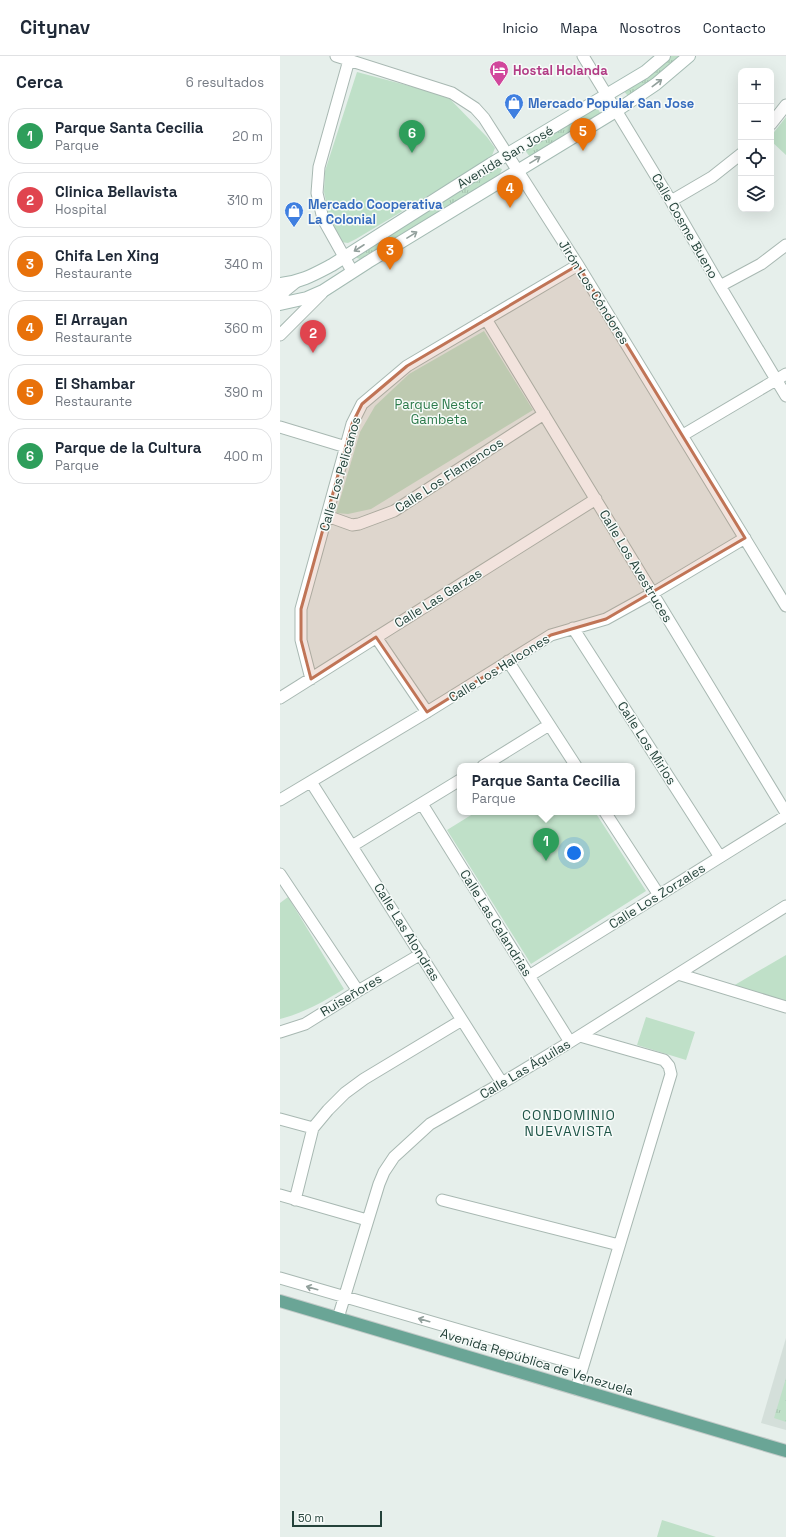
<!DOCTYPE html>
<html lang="es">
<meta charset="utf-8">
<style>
body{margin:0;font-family:"Space Grotesk",sans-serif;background:#f6f6f7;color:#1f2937}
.controls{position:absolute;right:12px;top:12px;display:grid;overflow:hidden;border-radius:8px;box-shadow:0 4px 16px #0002}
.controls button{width:36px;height:36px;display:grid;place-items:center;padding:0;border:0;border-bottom:1px solid #e0e1e3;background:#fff;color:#1f2937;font:20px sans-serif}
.scale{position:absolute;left:12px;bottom:10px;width:90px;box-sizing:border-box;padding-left:4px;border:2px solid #24423a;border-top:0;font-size:11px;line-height:14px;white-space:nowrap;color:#24423a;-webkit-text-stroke:3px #f7fbf9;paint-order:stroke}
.you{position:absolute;left:294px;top:797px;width:14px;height:14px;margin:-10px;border:3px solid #fff;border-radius:50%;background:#1a73e8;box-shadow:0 0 0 6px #1a73e833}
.badge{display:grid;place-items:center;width:26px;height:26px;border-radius:50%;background:#0b8043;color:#fff;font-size:13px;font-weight:700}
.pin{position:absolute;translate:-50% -33px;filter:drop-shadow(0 1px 2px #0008)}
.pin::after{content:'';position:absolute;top:21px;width:14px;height:12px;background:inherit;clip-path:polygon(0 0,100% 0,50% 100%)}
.popup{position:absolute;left:177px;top:707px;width:178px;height:52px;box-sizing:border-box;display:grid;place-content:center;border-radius:8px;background:#fff;filter:drop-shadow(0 1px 3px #0005);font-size:13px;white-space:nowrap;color:#747a83}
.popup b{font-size:15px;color:#1f2937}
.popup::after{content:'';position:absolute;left:50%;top:100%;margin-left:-8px;border:8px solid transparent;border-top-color:#fff}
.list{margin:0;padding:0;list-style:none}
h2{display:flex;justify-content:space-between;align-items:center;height:52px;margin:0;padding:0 16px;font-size:17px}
h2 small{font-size:13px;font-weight:400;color:#747a83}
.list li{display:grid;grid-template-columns:26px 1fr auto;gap:12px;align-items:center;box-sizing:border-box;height:56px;margin:0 8px 8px;padding:0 8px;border:1px solid #e0e1e3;border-radius:16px}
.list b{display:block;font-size:15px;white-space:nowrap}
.list p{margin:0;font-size:13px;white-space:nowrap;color:#747a83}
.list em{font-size:13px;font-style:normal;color:#747a83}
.icon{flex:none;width:22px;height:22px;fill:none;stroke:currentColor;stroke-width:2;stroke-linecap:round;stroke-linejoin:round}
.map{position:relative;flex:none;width:506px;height:1481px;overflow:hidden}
header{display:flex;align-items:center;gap:24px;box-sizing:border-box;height:56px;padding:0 20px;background:#fff;border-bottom:1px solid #e0e1e3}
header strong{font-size:19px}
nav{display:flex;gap:22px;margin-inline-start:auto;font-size:14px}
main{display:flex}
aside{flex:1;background:#fff}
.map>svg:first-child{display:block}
.built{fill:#d4dfda}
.grass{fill:url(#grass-tufts)}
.park{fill:#bfe0c8}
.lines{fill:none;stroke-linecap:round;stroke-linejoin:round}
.street-casing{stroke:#a8b8b2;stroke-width:13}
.secondary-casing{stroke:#a4bbb3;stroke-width:14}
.primary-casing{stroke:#c2cac8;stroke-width:14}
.street{stroke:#fff;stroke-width:11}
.secondary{stroke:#fff;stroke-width:12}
.primary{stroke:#6aa596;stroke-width:12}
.oneway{stroke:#92a09c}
.marked{fill:#c07456;fill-opacity:0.2;stroke:#c07456;stroke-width:3;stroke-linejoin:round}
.labels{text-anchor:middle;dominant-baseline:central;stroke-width:3;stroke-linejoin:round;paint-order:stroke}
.hotel-label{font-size:13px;font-weight:bold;fill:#b23c85;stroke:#f7fbf9;text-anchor:start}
.shop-label{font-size:13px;font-weight:bold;fill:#366cbe;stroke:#f7fbf9;text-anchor:start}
.street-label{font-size:13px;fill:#24423a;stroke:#f7fbf9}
.park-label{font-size:13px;fill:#2d7a4b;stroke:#f7fbf9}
.neighbourhood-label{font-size:14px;letter-spacing:1px;fill:#1f5548;stroke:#f7fbf9}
</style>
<header>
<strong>Citynav</strong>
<nav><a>Inicio</a><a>Mapa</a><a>Nosotros</a><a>Contacto</a></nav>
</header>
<main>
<aside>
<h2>Cerca<small>6 resultados</small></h2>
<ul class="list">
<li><span class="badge" style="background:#2e9e5b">1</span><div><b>Parque Santa Cecilia</b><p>Parque</p></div><em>20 m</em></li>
<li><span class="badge" style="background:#e0444e">2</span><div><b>Clinica Bellavista</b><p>Hospital</p></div><em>310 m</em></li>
<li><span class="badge" style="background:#e8710a">3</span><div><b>Chifa Len Xing</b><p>Restaurante</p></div><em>340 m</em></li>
<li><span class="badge" style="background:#e8710a">4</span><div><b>El Arrayan</b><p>Restaurante</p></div><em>360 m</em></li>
<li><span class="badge" style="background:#e8710a">5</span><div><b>El Shambar</b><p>Restaurante</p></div><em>390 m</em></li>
<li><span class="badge" style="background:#2e9e5b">6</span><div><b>Parque de la Cultura</b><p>Parque</p></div><em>400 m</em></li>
</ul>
</aside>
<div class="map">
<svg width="506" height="1481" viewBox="0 0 506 1481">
<defs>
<pattern id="grass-tufts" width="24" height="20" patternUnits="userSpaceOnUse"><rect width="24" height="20" fill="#bfe0c8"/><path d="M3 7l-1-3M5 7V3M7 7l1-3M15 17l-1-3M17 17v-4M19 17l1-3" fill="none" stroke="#a4c1ad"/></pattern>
</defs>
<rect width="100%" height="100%" fill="#e6efeb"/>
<path class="built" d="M506,1282v92l-25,-7z"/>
<path class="grass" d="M387,0h17l-16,16 -40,24 -6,-7z
M316,50l5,8 -71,43 -6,-8z
M216,111l6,2 -2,5 -4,3 -136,82 -3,-1v-6z
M506,1322v44l-12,-4z"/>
<path class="park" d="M77,16l90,24 40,41 8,11 -4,10 -135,81 -8,4 -7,-1 -12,-26 -5,-24 1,-21z
M506,61v38l-15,-14v-5z
M204,275l49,79 -162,99 -23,5 -12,-1 24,-81 15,-26 34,-32z
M196,756h119l51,79 -115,73 -84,-134z
M8,841l56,92c-21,13 -40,24 -64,30v-116z
M506,899v47l-53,-16z
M366,961l49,15 -9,28 -49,-15z
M382,1464l54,17h-59z"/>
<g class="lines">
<defs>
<path id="street" d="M56,0l116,37 23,15 9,10 94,147 208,341
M303,0l88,145 49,85 66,110
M69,4l-30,107 -2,26 6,26 29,52
M491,68l15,-19
M391,145l41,-24 29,-23
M440,230l41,-22 25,-19
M0,243l5,-8 11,-9
M206,263l300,494
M0,279l42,-42
M0,371l66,20
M403,379l103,-61
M47,460l25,9 7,-1 35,-13 150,-97
M293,572l147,229
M96,581l51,75
M228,605l68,105
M31,623l-10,-39v-31l51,-185 10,-20 45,-38 171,-101
M0,642l316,-199
M203,710l66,-41
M31,726l191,301
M0,744l147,-88 124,-77 55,-16 47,-26 92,-55
M142,748l148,238
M325,756l54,83
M72,790l108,-66
M0,818l78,117
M398,918l108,33
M249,920l257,-160
M0,976l25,-8 53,-33 63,-37
M0,1063l33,9
M0,1139l87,25
M15,1144l18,-72 15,-18 17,-17 19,-14 98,-59
M162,1144l177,45
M0,1222l303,88
M58,1262l41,-134 5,-12 10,-15 36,-33 72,-41 68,-41 216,-136
M296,1333l95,-315 -2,-8 -5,-6 -84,-24"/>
<path id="secondary" d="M0,228c21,-2 33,-9 52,-19l159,-101 154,-92 19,-16
M0,248l27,-6 16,-7 45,-29 248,-151 40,-27 33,-28"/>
<path id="primary" d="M0,1245l506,150"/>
</defs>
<use href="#street" class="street-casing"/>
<use href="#secondary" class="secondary-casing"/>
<use href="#primary" class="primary-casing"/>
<use href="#street" class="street"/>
<use href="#secondary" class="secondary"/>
<use href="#primary" class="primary"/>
</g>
<defs><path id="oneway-shaft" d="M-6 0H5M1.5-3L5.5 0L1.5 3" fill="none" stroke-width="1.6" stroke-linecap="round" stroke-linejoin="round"/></defs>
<g class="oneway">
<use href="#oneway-shaft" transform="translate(377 27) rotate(-37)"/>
<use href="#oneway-shaft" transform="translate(255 104) rotate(-31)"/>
<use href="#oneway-shaft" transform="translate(132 179) rotate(-32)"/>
<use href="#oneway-shaft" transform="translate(79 192) rotate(147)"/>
<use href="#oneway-shaft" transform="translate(32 1232) rotate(-164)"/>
<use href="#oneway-shaft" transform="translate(144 1264) rotate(-164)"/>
</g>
<path class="marked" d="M298,209l167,273 -139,81 -55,16 -124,77 -51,-75 -65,42 -10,-39v-31l51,-185 10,-20 45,-38z"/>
<defs>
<symbol id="hotel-pin" viewBox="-11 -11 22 30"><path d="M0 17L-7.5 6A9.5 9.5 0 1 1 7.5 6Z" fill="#d1479c" stroke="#f7fbf9"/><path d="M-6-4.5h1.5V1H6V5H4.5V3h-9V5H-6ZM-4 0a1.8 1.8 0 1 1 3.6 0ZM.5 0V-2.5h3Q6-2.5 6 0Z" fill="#fff"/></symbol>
<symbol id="shop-pin" viewBox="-11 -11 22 30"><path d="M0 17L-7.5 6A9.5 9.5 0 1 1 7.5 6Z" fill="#3f7fe0" stroke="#f7fbf9"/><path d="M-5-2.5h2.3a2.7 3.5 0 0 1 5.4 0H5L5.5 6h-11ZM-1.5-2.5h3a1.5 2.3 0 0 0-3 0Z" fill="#fff"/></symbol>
</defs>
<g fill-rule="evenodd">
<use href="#hotel-pin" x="208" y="3" width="22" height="30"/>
<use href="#shop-pin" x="223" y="36" width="22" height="30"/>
<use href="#shop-pin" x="3" y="144" width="22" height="30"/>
</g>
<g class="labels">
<g class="hotel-label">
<text x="233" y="14">Hostal Holanda</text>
</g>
<g class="shop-label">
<text x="248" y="47">Mercado Popular San Jose</text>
<text x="28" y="148">Mercado Cooperativa<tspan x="28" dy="15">La Colonial</tspan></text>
</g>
<g class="street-label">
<text transform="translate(225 101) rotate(-31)">Avenida San José</text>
<text transform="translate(405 170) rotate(60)">Calle Cosme Bueno</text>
<text transform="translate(314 236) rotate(58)">Jirón Los Cóndores</text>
<text transform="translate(60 418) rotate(-74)">Calle Los Pelicanos</text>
<text transform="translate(169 419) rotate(-33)">Calle Los Flamencos</text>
<text transform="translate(356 510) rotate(59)">Calle Los Avestruces</text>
<text transform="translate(158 542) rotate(-32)">Calle Las Garzas</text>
<text transform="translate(219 612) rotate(-32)">Calle Los Halcones</text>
<text transform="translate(367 687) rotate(57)">Calle Los Mirlos</text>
<text transform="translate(377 840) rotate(-32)">Calle Los Zorzales</text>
<text transform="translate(216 867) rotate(58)">Calle Las Calandrias</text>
<text transform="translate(127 876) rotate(58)">Calle Las Alondras</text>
<text transform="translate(71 939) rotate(-31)">Ruiseñores</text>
<text transform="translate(245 1013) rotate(-31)">Calle Las Águilas</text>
<text transform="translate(257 1306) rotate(17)">Avenida República de Venezuela</text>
</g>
<g class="park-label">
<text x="159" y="348">Parque Nestor<tspan x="159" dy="15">Gambeta</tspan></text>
</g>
<g class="neighbourhood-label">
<text x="289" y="1059">CONDOMINIO<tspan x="289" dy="16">NUEVAVISTA</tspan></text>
</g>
</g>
</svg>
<div class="controls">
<button>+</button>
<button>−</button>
<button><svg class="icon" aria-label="locate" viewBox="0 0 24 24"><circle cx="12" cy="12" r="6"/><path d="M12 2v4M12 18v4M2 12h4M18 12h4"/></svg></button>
<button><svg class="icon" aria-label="layers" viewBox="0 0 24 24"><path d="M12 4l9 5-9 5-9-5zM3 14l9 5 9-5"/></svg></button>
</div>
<div class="scale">50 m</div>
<div class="you"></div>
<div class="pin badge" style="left:266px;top:805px;background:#2e9e5b">1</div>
<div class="popup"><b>Parque Santa Cecilia</b>Parque</div>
<div class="pin badge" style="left:33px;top:297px;background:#e0444e">2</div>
<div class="pin badge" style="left:110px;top:214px;background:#e8710a">3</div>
<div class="pin badge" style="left:230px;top:152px;background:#e8710a">4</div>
<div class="pin badge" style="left:303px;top:95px;background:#e8710a">5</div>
<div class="pin badge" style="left:132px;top:97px;background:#2e9e5b">6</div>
</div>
</main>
